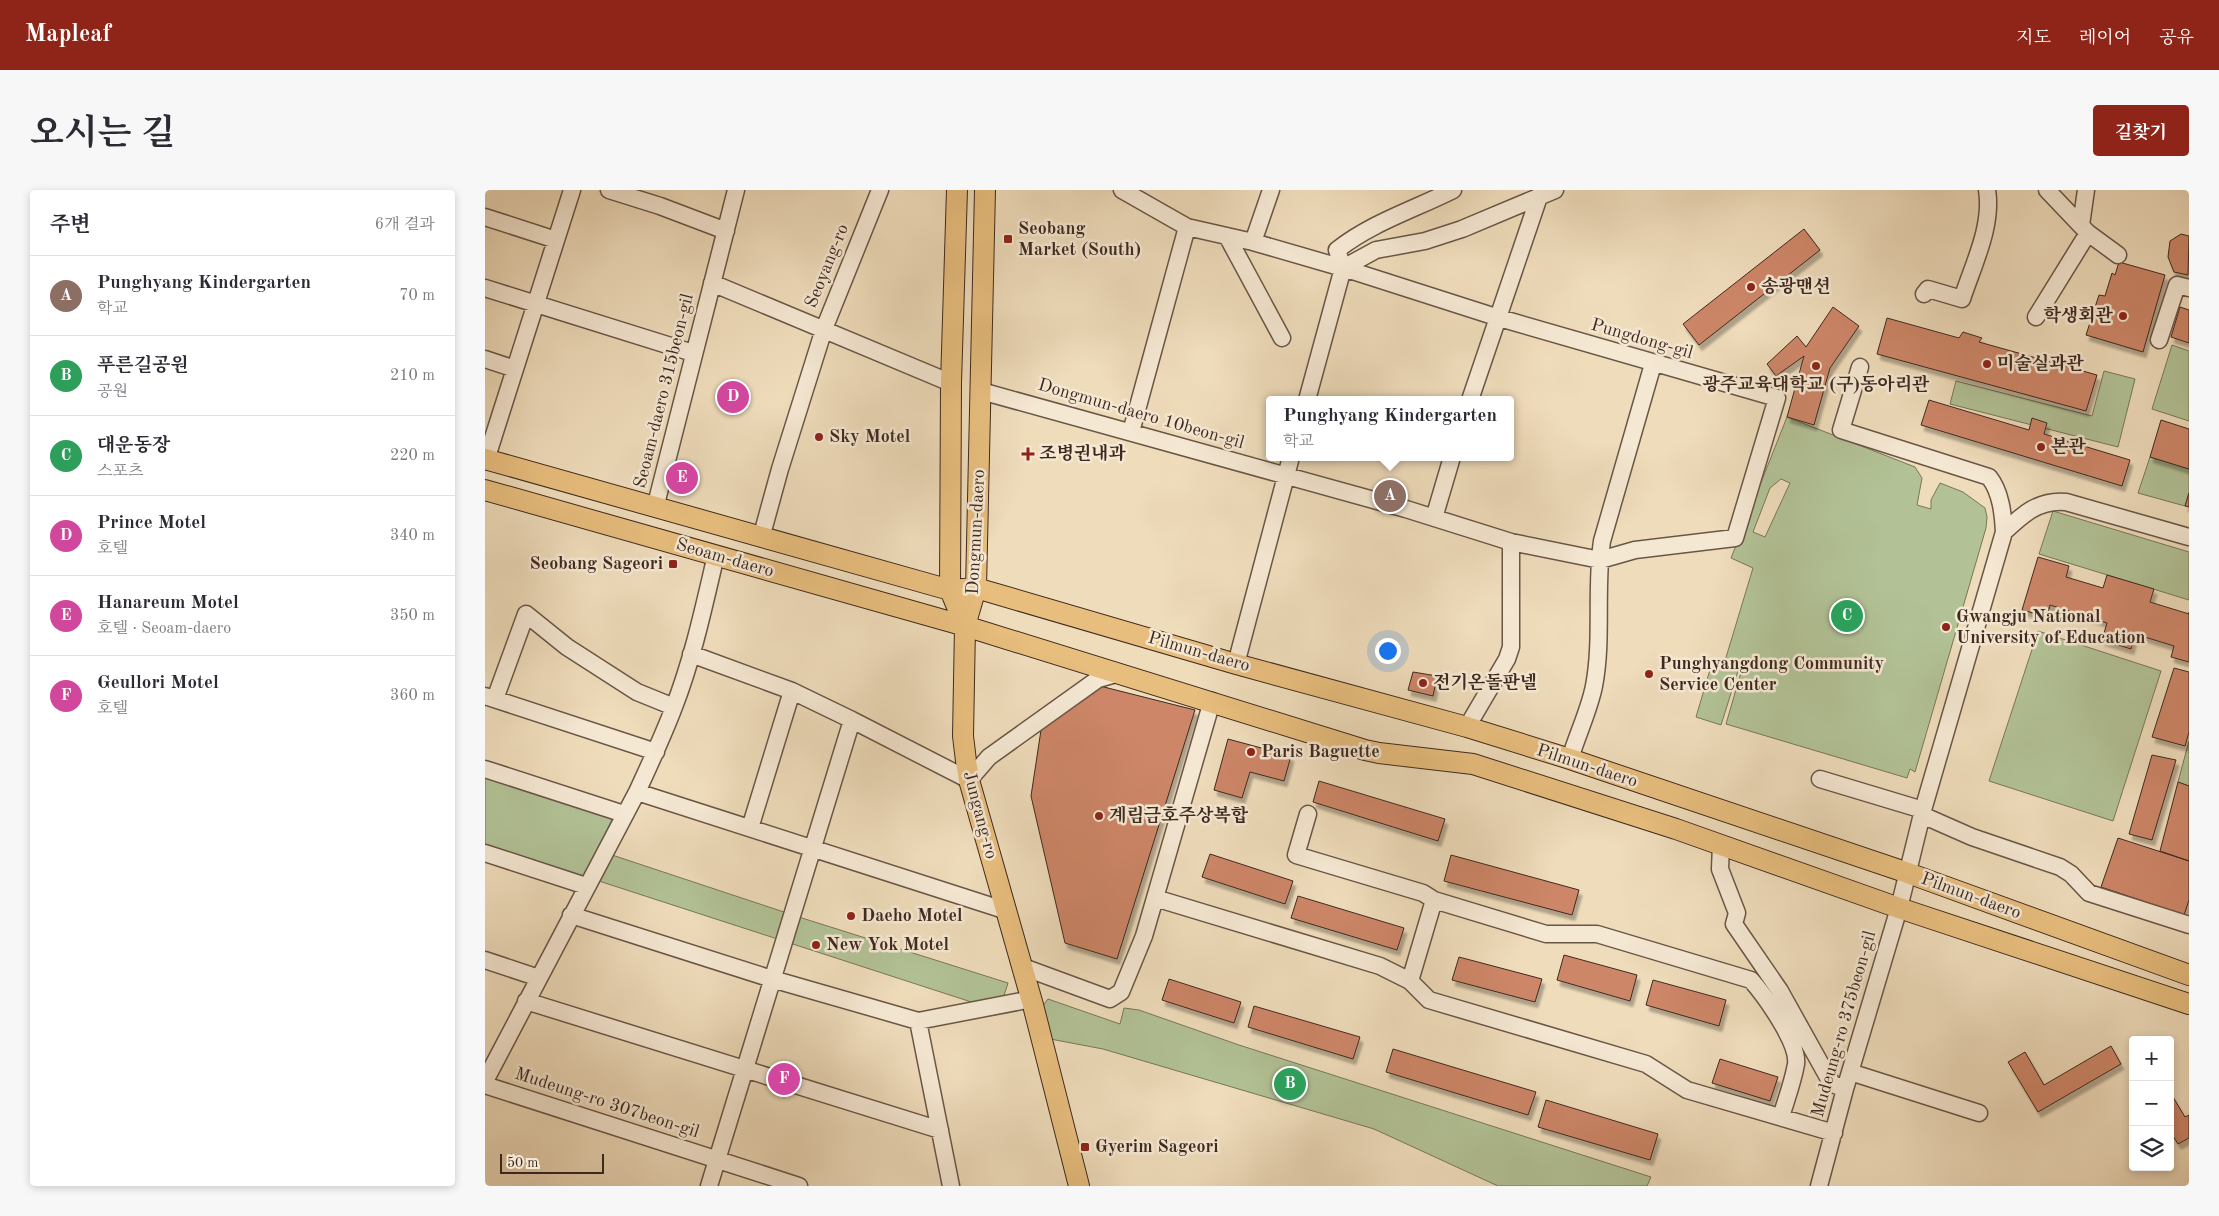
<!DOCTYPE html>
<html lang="ko">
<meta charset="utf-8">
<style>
body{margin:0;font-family:"Old Standard TT","Noto Serif KR",serif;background:#f7f7f7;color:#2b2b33}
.controls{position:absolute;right:15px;bottom:15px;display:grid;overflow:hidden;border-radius:5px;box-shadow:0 2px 8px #0003}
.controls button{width:45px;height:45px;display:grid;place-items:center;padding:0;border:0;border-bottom:1px solid #e1e1e2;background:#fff;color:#2b2b33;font:25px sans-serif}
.scale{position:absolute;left:15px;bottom:12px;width:104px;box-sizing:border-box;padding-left:5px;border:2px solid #3e291f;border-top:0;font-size:14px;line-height:18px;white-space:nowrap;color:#3e291f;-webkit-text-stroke:4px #f5e8d3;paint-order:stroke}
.you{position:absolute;left:902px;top:460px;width:18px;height:18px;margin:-12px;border:4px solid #fff;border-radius:50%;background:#1a73e8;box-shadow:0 0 0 8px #1a73e833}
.badge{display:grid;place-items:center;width:32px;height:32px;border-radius:50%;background:#8f2418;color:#fff;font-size:16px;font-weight:700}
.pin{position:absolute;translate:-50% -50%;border:2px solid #fff;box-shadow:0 1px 5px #0006}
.popup{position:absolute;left:781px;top:206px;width:248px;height:65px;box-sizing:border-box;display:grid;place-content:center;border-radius:5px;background:#fff;filter:drop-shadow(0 1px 4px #0005);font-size:16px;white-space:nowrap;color:#7c7c81}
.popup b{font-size:19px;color:#2b2b33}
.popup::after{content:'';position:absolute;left:50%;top:100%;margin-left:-10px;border:10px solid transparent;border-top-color:#fff}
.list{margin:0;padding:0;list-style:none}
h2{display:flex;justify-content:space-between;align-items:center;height:65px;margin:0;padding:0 20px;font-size:21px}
h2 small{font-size:16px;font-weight:400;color:#7c7c81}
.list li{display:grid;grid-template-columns:32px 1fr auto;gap:15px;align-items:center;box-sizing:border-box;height:80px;padding:0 20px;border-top:1px solid #e1e1e2}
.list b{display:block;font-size:19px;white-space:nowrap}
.list p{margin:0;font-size:16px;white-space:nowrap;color:#7c7c81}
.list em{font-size:16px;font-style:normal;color:#7c7c81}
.icon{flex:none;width:28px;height:28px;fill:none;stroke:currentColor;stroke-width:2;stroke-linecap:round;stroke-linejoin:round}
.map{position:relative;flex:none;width:1704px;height:996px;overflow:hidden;border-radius:5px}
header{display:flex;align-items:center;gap:30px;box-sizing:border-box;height:70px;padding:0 25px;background:#8f2418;color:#fff}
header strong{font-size:24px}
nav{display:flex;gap:28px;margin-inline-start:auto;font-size:18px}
.intro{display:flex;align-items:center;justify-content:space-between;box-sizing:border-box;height:120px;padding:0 30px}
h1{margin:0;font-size:35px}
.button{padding:12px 22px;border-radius:5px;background:#8f2418;color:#fff;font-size:18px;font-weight:700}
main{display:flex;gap:30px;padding:0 30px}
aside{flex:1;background:#fff;border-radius:5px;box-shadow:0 2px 8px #0003}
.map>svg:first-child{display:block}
.green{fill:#b2c296;stroke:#78765a;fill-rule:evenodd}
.building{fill:#cd8668;stroke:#3e291f;filter:url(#shadow)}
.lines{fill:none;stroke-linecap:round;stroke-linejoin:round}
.minor-casing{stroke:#6a5646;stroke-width:19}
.major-casing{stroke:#3e291f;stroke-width:22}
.minor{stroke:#f5e8d3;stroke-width:16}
.major{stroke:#e8be7e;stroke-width:20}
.poi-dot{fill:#8f2418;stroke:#f5e8d3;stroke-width:2}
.labels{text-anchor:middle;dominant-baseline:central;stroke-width:5;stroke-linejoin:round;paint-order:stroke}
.poi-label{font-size:18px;font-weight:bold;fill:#3e291f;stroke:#f5e8d3;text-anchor:start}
.street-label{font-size:18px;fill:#3e291f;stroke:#f5e8d3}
</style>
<header>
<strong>Mapleaf</strong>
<nav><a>지도</a><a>레이어</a><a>공유</a></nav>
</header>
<div class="intro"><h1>오시는 길</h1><a class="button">길찾기</a></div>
<main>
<aside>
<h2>주변<small>6개 결과</small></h2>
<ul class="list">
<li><span class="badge" style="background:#8d6e63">A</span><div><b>Punghyang Kindergarten</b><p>학교</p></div><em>70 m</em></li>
<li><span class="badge" style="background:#2e9e5b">B</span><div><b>푸른길공원</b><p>공원</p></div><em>210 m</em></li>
<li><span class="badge" style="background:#2e9e5b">C</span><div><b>대운동장</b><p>스포츠</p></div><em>220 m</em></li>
<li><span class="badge" style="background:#d1479c">D</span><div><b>Prince Motel</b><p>호텔</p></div><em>340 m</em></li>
<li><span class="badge" style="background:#d1479c">E</span><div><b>Hanareum Motel</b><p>호텔 · Seoam-daero</p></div><em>350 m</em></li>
<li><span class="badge" style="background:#d1479c">F</span><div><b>Geullori Motel</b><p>호텔</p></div><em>360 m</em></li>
</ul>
</aside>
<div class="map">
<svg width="1704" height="996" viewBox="0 0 1704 996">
<defs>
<filter id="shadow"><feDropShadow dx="3" dy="5.5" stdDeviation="1" flood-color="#0004"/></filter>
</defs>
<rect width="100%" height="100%" fill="#efdcbb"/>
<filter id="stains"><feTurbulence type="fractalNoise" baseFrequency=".004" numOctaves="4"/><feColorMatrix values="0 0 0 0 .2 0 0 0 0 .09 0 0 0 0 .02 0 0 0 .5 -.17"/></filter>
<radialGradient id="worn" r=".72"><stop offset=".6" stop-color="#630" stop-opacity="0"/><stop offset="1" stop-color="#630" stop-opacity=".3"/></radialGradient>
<path class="green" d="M1687,155l17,6v70l-37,-12z
M1619,181l31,8 -17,68 -168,-43 6,-23 136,35z
M1302,227l128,50 7,11 -5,27 14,4v-9l9,-17 23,9 22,16 2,9 -1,11 -71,244 -5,-3 -3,9 -181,-54 16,-55 -18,-5 29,-96 -22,-10zM1296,289l9,4 -25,54 -12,-5 17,-44z
M1665,267l39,12v24l-4,13 -47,-13z
M1568,321l136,41v48l-150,-46z
M1553,441l123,40 -48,150 -124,-40z
M1227,473l26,8 -17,54 -25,-8z
M1704,551v45l-11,-4z
M0,582l130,42 -18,36 205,68 206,65 -9,28 -514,-167z
M563,809l72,25 4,-16 15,2 100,35 412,132 -4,9h-149l-124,-57 -271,-80 -58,-11 -4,-30z"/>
<path class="building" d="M1319,39l16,21 -121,95 -16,-21z
M1696,44l8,2 -1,39 -14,-3 -6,-15 2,-16z
M1634,72l46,13 -22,77 -57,-17 13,-40 6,1 7,-23 3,2z
M1348,117l26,19 -29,42 -16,57 -27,-8 17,-61 -28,20 -9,-12 30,-28 9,11z
M1695,117l9,3v33l-18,-6z
M1402,128l72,20 4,-6 19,6 -3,4 118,33 -11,36 -209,-57z
M1444,210l100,30 3,-12 15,5 -3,11 86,26 -8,26 -201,-61z
M1676,230l28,9v40l-39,-12z
M1704,303v14l-4,-1z
M1553,367l31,9 -3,11 37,11 4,-13 47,14 -4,13 39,12v-2v50l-18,-5 3,-11 -39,-12 -4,15 -29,-9 5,-17 -57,-18 -3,12 -25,-7z
M1689,478l15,4v60l-4,14 -33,-9z
M928,482l24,4 -4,20 -25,-6z
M611,495l99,25 -78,249 -52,-16 -34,-147 10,-66z
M743,549l63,17 -7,25 -34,-9 -8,26 -28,-8z
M1667,565l24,5 -24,80 -23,-6z
M834,591l126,38 -7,22 -125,-39z
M1693,592l11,4v75l-29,-10z
M1633,648l71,23v39l-5,15 -83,-28z
M725,664l83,27 -8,23 -83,-27z
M966,665l128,35 -7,25 -128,-34z
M813,706l106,32 -7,22 -106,-32z
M1079,765l73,20 -7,26 -73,-21z
M974,767l83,22 -7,23 -83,-22z
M684,789l72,23 -7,21 -72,-23z
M1168,790l73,20 -7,26 -73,-21z
M769,816l106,31 -7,22 -105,-32z
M1626,856l10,18 -83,48 -30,-50 17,-10 19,33z
M908,859l143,43 -8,23 -142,-43z
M1235,869l58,18 -8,24 -58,-18z
M1685,902l15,25 4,-2v23l-11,6 -8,-13z
M1061,910l112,34 -8,26 -112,-33z"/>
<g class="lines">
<defs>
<path id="minor" d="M124,0l51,16 66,25
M1562,0l41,43 30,22
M0,27l71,23
M1596,35l5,-35
M742,46l55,102
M768,52l18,-52
M858,78l33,-18 49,-9 37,-12 93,-39
M858,78l-6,-18c34,-27 78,-41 116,-60
M227,93l239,100
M0,98l208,65
M1439,104l4,-5 34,10c11,-34 31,-73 25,-109
M1551,127l52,-84
M1674,150l18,-55 12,3
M0,169l30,10
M1375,177l-19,63 148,47c12,15 14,37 15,55
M496,201l425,118 105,33 89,18 35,-10 100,-12 42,-140 -281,-81 -153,-49 -90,-26 -66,-15 -65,-37
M822,210l36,-132
M985,210l71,-209
M646,242l56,-205
M1,270l86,-270
M170,318l81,-318
M949,328l18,-61
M276,348l19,-69 44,-140 56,-139
M206,464l101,37 60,29 117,60 20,-23 109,-78 21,-6
M751,474l55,-207
M0,506l171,56
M10,509l31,-85 41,33 70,45 37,15
M982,537l40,-68 4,-12v-105
M1085,569c7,-24 19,-48 24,-73 9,-47 1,-97 8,-145l51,-177
M0,579l139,45
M1335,589l103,31
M152,602l370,119
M823,624l-12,41 127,38 11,7 -24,81 19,19 217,64 41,26 147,43
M1437,625l50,22 88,30 11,7 18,19 100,32
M265,638l42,-137
M1236,655l-1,24 17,44 -3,11 46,67 49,88 4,5 12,5
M0,663l101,33
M670,708l225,68 30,15
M949,710l112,34h51l154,46c14,16 48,63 45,84 -3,18 -10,36 -15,53
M86,725l201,64 146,42 114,-22
M0,770l54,18
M538,777l87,32 11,-7 23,-56 68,-235
M41,811l414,129
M433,831l33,165
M1365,882l129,41
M0,891l152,-289c13,-28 26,-56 37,-85 19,-49 30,-101 42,-152
M0,895l314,101
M224,996l143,-466
M1334,996l26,-97 54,-181 24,-98 81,-278c18,-17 35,-33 62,-30l123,35"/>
<path id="major" d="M472,0l-6,193 -1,207 15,36
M500,0l-9,398 -11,38 -2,110 3,25 3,19 64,225 46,181
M0,269l465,131 26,-2 260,76 231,63 103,32 338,114 281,102
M0,300l480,136 400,124 14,3 94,11 203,65 223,79 290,96"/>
</defs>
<use href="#minor" class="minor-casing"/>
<use href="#major" class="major-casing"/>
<use href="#minor" class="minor"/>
<use href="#major" class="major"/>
</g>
<g class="poi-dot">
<rect x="518" y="44" width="10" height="10" rx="2.5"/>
<circle cx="1266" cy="97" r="5"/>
<circle cx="1638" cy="126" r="5"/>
<circle cx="1502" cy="174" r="5"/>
<circle cx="1331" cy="176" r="5"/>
<circle cx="334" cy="247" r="5"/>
<circle cx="1556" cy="257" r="5"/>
<path d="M540.5 256.5h5v5h5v5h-5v5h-5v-5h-5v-5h5z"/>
<rect x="183" y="369" width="10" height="10" rx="2.5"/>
<circle cx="1461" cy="437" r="5"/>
<circle cx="1164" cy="484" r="5"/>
<circle cx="938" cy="493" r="5"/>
<circle cx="766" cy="562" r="5"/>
<circle cx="614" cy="626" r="5"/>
<circle cx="366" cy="726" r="5"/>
<circle cx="331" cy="755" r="5"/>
<rect x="595" y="952" width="10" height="10" rx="2.5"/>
</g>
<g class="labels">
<g class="poi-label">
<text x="533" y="39">Seobang<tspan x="533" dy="21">Market (South)</tspan></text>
<text x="1276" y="97">송광맨션</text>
<text x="1628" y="126" text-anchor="end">학생회관</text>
<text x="1512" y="174">미술실과관</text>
<text x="1331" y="195" text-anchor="middle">광주교육대학교 (구)동아리관</text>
<text x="344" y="247">Sky Motel</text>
<text x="1566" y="257">본관</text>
<text x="554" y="264">조병권내과</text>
<text x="178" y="374" text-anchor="end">Seobang Sageori</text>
<text x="1471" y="427">Gwangju National<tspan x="1471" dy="21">University of Education</tspan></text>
<text x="1174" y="474">Punghyangdong Community<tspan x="1174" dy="21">Service Center</tspan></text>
<text x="948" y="493">전기온돌판넬</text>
<text x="776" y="562">Paris Baguette</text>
<text x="624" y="626">계림금호주상복합</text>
<text x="376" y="726">Daeho Motel</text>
<text x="341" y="755">New Yok Motel</text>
<text x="610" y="957">Gyerim Sageori</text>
</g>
<g class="street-label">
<text transform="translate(342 76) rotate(-68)">Seoyang-ro</text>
<text transform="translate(1157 149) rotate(16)">Pungdong-gil</text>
<text transform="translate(179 201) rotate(-76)">Seoam-daero 315beon-gil</text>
<text transform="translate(656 224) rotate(16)">Dongmun-daero 10beon-gil</text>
<text transform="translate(491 342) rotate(-87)">Dongmun-daero</text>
<text transform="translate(240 368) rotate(16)">Seoam-daero</text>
<text transform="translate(714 462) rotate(16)">Pilmun-daero</text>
<text transform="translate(1102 576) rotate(18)">Pilmun-daero</text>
<text transform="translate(495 625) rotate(75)">Jungang-ro</text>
<text transform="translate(1486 706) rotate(20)">Pilmun-daero</text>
<text transform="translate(1359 834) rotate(-74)">Mudeung-ro 375beon-gil</text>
<text transform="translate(122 913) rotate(18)">Mudeung-ro 307beon-gil</text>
</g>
</g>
<rect width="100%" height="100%" filter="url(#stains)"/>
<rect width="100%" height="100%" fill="url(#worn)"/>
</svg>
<div class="controls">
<button>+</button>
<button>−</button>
<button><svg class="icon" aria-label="layers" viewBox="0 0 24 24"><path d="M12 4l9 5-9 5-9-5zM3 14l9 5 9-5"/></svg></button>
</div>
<div class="scale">50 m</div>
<div class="you"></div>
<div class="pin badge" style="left:905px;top:306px;background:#8d6e63">A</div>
<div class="popup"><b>Punghyang Kindergarten</b>학교</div>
<div class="pin badge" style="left:805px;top:894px;background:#2e9e5b">B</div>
<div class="pin badge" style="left:1362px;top:426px;background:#2e9e5b">C</div>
<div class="pin badge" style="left:248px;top:207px;background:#d1479c">D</div>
<div class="pin badge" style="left:197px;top:288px;background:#d1479c">E</div>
<div class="pin badge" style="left:299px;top:889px;background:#d1479c">F</div>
</div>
</main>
